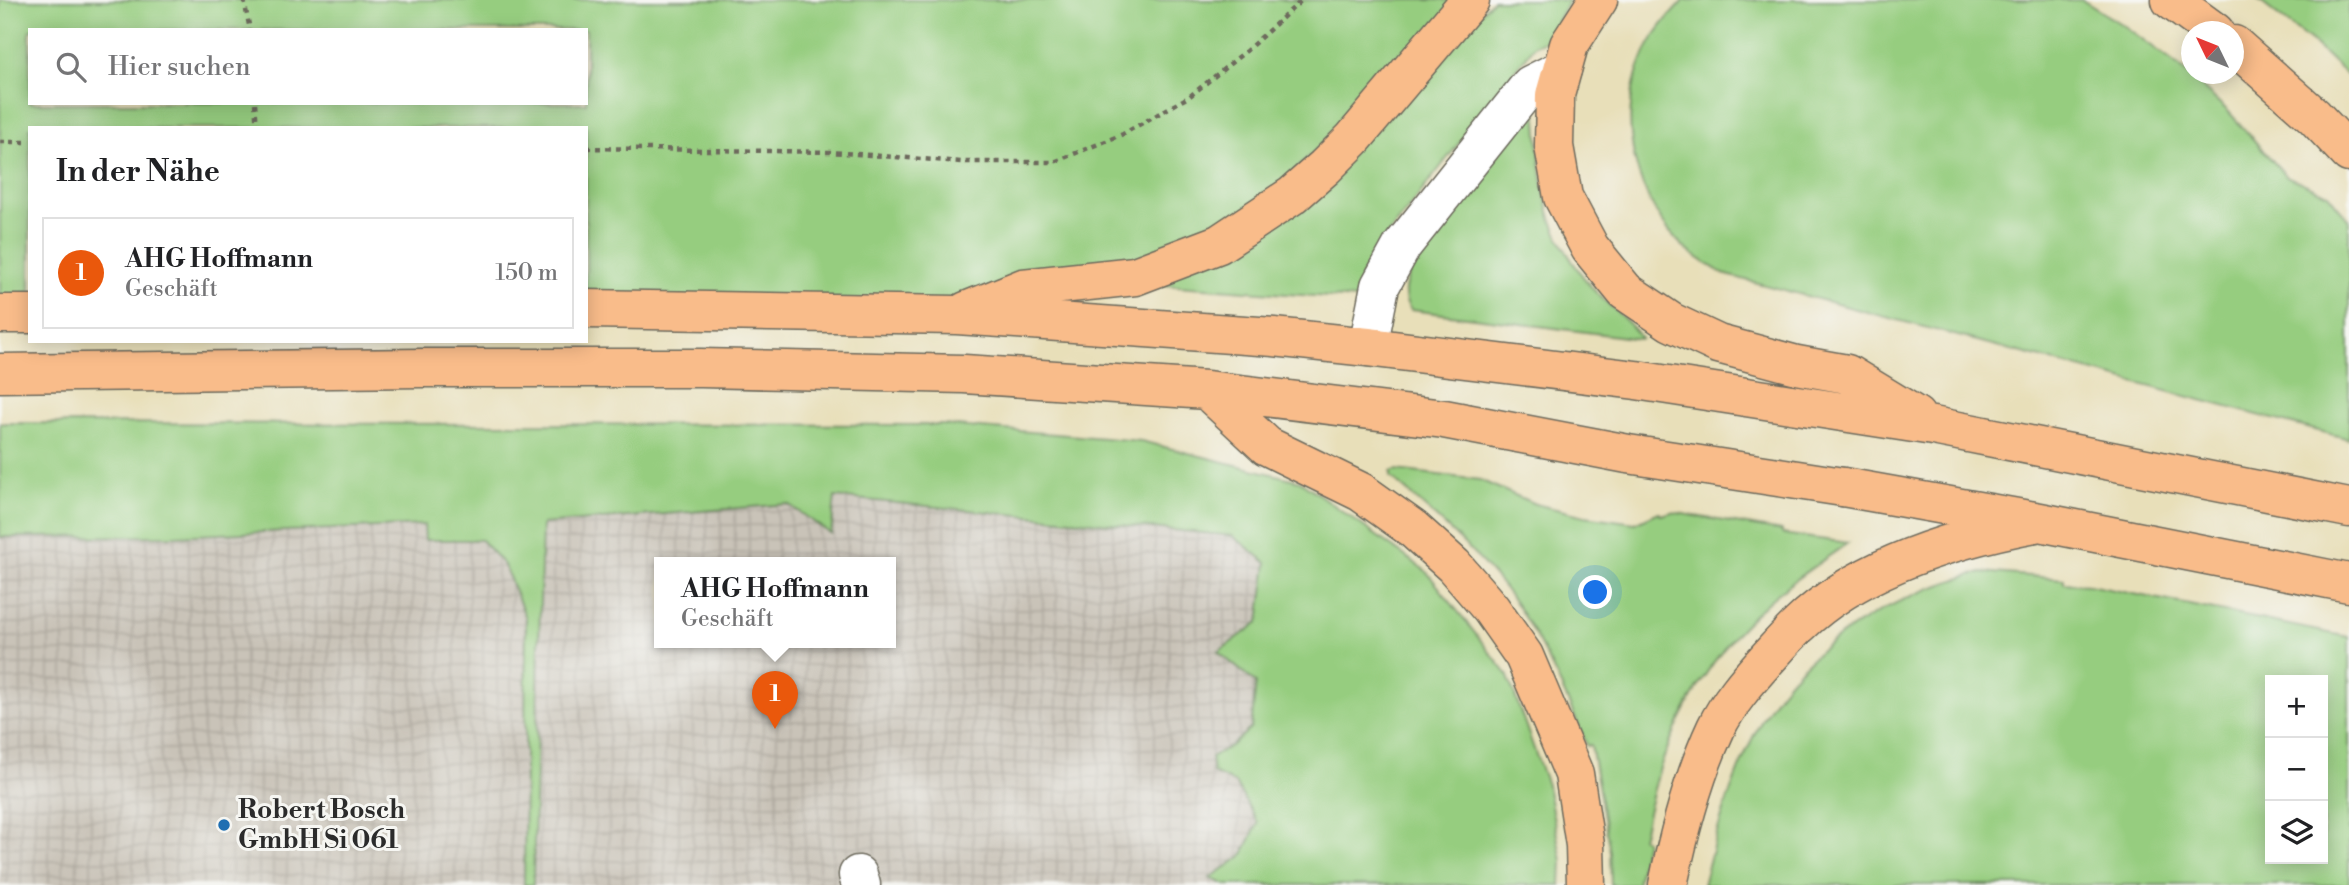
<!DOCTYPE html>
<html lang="de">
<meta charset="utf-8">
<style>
body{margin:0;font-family:"Libre Bodoni",serif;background:#f6f6f6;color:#202124}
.controls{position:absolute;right:21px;bottom:21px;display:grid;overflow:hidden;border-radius:0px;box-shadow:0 4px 18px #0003}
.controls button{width:63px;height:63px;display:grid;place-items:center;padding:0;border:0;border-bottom:2px solid #e0e0e0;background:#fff;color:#202124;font:35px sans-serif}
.compass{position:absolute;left:2181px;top:21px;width:63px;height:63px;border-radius:50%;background:#fff;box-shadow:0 4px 18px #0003;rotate:313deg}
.you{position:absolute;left:1596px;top:593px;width:24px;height:24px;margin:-18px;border:5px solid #fff;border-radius:50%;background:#1a73e8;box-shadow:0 0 0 10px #1a73e833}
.badge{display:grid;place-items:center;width:46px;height:46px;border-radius:50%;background:#ea580c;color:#fff;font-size:23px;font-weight:700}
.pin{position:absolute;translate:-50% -58px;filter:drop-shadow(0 2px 4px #0008)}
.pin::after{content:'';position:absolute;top:37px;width:24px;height:21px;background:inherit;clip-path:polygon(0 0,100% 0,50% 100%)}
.popup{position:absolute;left:654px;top:557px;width:242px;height:91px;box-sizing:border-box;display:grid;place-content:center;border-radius:0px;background:#fff;filter:drop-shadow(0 2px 5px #0005);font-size:23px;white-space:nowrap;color:#757577}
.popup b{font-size:26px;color:#202124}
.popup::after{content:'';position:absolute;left:50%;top:100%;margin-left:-14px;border:14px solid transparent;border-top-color:#fff}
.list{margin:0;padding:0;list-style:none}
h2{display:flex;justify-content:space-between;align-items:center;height:91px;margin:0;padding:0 28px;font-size:30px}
h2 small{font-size:23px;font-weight:400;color:#757577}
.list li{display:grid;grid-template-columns:46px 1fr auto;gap:21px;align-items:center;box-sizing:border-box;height:112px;margin:0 14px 14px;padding:0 14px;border:2px solid #e0e0e0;border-radius:0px}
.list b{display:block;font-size:26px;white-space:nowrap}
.list p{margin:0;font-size:23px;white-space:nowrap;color:#757577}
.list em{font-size:23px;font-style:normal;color:#757577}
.icon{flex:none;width:38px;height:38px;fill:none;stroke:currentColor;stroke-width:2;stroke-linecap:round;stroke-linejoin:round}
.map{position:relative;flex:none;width:2349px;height:885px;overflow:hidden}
.search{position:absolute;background:#fff;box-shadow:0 4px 18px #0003;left:28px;top:28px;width:560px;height:77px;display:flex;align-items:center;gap:18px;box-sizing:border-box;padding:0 24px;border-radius:0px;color:#757577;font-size:26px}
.panel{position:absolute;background:#fff;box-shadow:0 4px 18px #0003;left:28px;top:126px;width:560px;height:217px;border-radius:0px}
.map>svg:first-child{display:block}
.industrial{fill:url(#industrial-grid);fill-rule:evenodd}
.grass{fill:#96cd7f;stroke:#607c55;stroke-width:2;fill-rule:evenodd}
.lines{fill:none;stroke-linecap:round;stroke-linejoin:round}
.minor-casing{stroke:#6d6a5d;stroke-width:41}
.major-casing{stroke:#6d6a5d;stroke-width:41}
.highway-casing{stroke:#6d6a5d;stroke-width:41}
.path{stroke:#6d6a5d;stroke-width:4.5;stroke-dasharray:5 5;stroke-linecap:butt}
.minor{stroke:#fff;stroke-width:38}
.major{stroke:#f9bc8a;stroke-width:38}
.highway{stroke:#f9bc8a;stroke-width:38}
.poi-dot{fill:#1f6fb2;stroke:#f6f6f2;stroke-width:2.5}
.labels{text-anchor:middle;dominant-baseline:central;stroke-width:6;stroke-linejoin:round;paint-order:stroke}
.poi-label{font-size:26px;font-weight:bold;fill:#2b2b2b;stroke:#f6f6f2;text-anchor:start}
</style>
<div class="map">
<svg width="2349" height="885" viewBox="0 0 2349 885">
<defs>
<pattern id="industrial-grid" width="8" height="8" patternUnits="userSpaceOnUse" patternTransform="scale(1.75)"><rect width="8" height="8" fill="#c9c3b8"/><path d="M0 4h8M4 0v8" fill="none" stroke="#ada89e"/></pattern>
</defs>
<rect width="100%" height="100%" fill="#f6f6f2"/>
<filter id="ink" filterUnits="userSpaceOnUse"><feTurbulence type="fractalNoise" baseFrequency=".0143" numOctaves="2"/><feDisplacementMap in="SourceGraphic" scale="14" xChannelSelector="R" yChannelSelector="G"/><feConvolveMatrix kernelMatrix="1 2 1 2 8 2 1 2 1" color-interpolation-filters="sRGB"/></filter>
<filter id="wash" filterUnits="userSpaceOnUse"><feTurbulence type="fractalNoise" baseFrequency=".00686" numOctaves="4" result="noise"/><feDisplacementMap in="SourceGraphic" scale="28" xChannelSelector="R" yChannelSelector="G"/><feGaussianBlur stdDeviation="1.57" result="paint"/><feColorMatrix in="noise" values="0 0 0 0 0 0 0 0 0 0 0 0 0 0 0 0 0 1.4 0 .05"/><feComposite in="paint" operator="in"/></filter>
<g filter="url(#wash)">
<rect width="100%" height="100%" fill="#e8dfb9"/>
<path class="industrial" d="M834,497l399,39 34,27 -8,59 -3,60 -5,46 -20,18 -18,27 22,10 24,39 -16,34 -32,21 15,8h-693l9,-361 246,-20 42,30zM660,563h230v80h-230z
M425,525v15h56l23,25 22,53 -2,267h-524v-348l175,-1z"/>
<path class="grass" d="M0,0h1470l-251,244 -262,71 -371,-6v-181h-556v186l-30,1zM30,30h556v73h-556z
M1493,0h76l-11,19 -4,18 -19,8 -161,208 -12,22 -5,24 -195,-14 309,-262z
M1684,0h398l44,27 54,40 48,44 58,65 42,18 21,26v219l-626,-165c-12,-8 -25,-15 -36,-24 -52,-47 -72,-129 -44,-193 9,-22 25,-40 41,-57z
M2258,0h91v77l-36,-34z
M1532,103h4c5,78 4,124 57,186 11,13 44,38 48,50l-230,-29c-12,-15 -4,-32 3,-47z
M0,423l943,2 198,16 159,40 126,90 81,103 40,111 15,76 -1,24h-335l-16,-7 32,-22 16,-33 -23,-40 -22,-10 -2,-16 20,-11 20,-18 5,-45 -38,-31 41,-30 8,-59 -34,-27 -398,-39 -4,37 -43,-30 -246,20 -9,361h-9l2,-267 -22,-53 -23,-25h-56l-1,-15 -249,11 -175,1z
M1396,470l84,10 55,24 50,12 50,7 24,-11 2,3 11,-3 110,19v3l66,9c-32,22 -66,44 -94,72 -42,41 -73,95 -93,150 -8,24 -13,49 -19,73l4,2 -9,45h-26l-1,-33 -19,-107 -4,1c-19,-47 -39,-92 -66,-134 -29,-47 -88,-98 -130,-135v-5z
M1982,572l82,7v4l25,2 260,52v248h-646c14,-56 31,-115 59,-165 44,-79 135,-126 220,-148zM2270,680h53v179h-53z"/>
</g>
<g filter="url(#ink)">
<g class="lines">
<defs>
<path id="minor" d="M1368,347l12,-61 22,-40 128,-161 32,-16
M858,875l3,10"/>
<path id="major" d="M2171,0l44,32
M2234,45l80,71 35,37
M1843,487l197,35 309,61
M1668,885c11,-53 25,-108 48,-157 12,-25 32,-48 50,-68 11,-12 21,-24 33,-35 61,-59 160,-88 241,-103"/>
<path id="highway" d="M1598,0l-29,45 -14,50 -1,51 9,51 27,51 35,43 46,31 47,22 79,21 50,9 69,42
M586,309l371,6 317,22 94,10 268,33 297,46 416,82
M966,311l57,-23 112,-12 84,-32 74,-49 32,-28 28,-28 117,-139
M0,314h30
M0,373l421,-5h280l263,6 243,16 237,29 184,35 215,33
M1207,390l60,56 94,46 52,37 41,37 37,43 33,47 50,118 11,71 1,40"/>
</defs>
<use href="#minor" class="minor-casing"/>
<use href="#major" class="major-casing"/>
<use href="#highway" class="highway-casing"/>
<path class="path" d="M244,0l6,30
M255,103l2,25
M0,142h30
M586,148l244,4 131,10h93l69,-28 67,-38 56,-45 56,-51"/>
<use href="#minor" class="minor"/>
<use href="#major" class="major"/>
<use href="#highway" class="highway"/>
</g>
</g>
<circle class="poi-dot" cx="224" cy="825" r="7"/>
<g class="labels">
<g class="poi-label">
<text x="238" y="810">Robert Bosch<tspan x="238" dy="30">GmbH Si 061</tspan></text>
</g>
</g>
</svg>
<div class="controls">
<button>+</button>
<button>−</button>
<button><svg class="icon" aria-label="layers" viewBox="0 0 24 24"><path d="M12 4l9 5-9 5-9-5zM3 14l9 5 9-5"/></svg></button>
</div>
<svg class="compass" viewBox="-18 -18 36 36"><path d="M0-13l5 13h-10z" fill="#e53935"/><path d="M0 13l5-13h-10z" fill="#757577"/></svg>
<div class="you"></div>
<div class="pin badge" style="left:775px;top:729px">1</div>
<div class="popup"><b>AHG Hoffmann</b>Geschäft</div>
<div class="search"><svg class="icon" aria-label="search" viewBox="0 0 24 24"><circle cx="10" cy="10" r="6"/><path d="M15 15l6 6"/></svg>Hier suchen</div>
<section class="panel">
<h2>In der Nähe<small></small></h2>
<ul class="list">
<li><span class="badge">1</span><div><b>AHG Hoffmann</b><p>Geschäft</p></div><em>150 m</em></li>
</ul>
</section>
</div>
